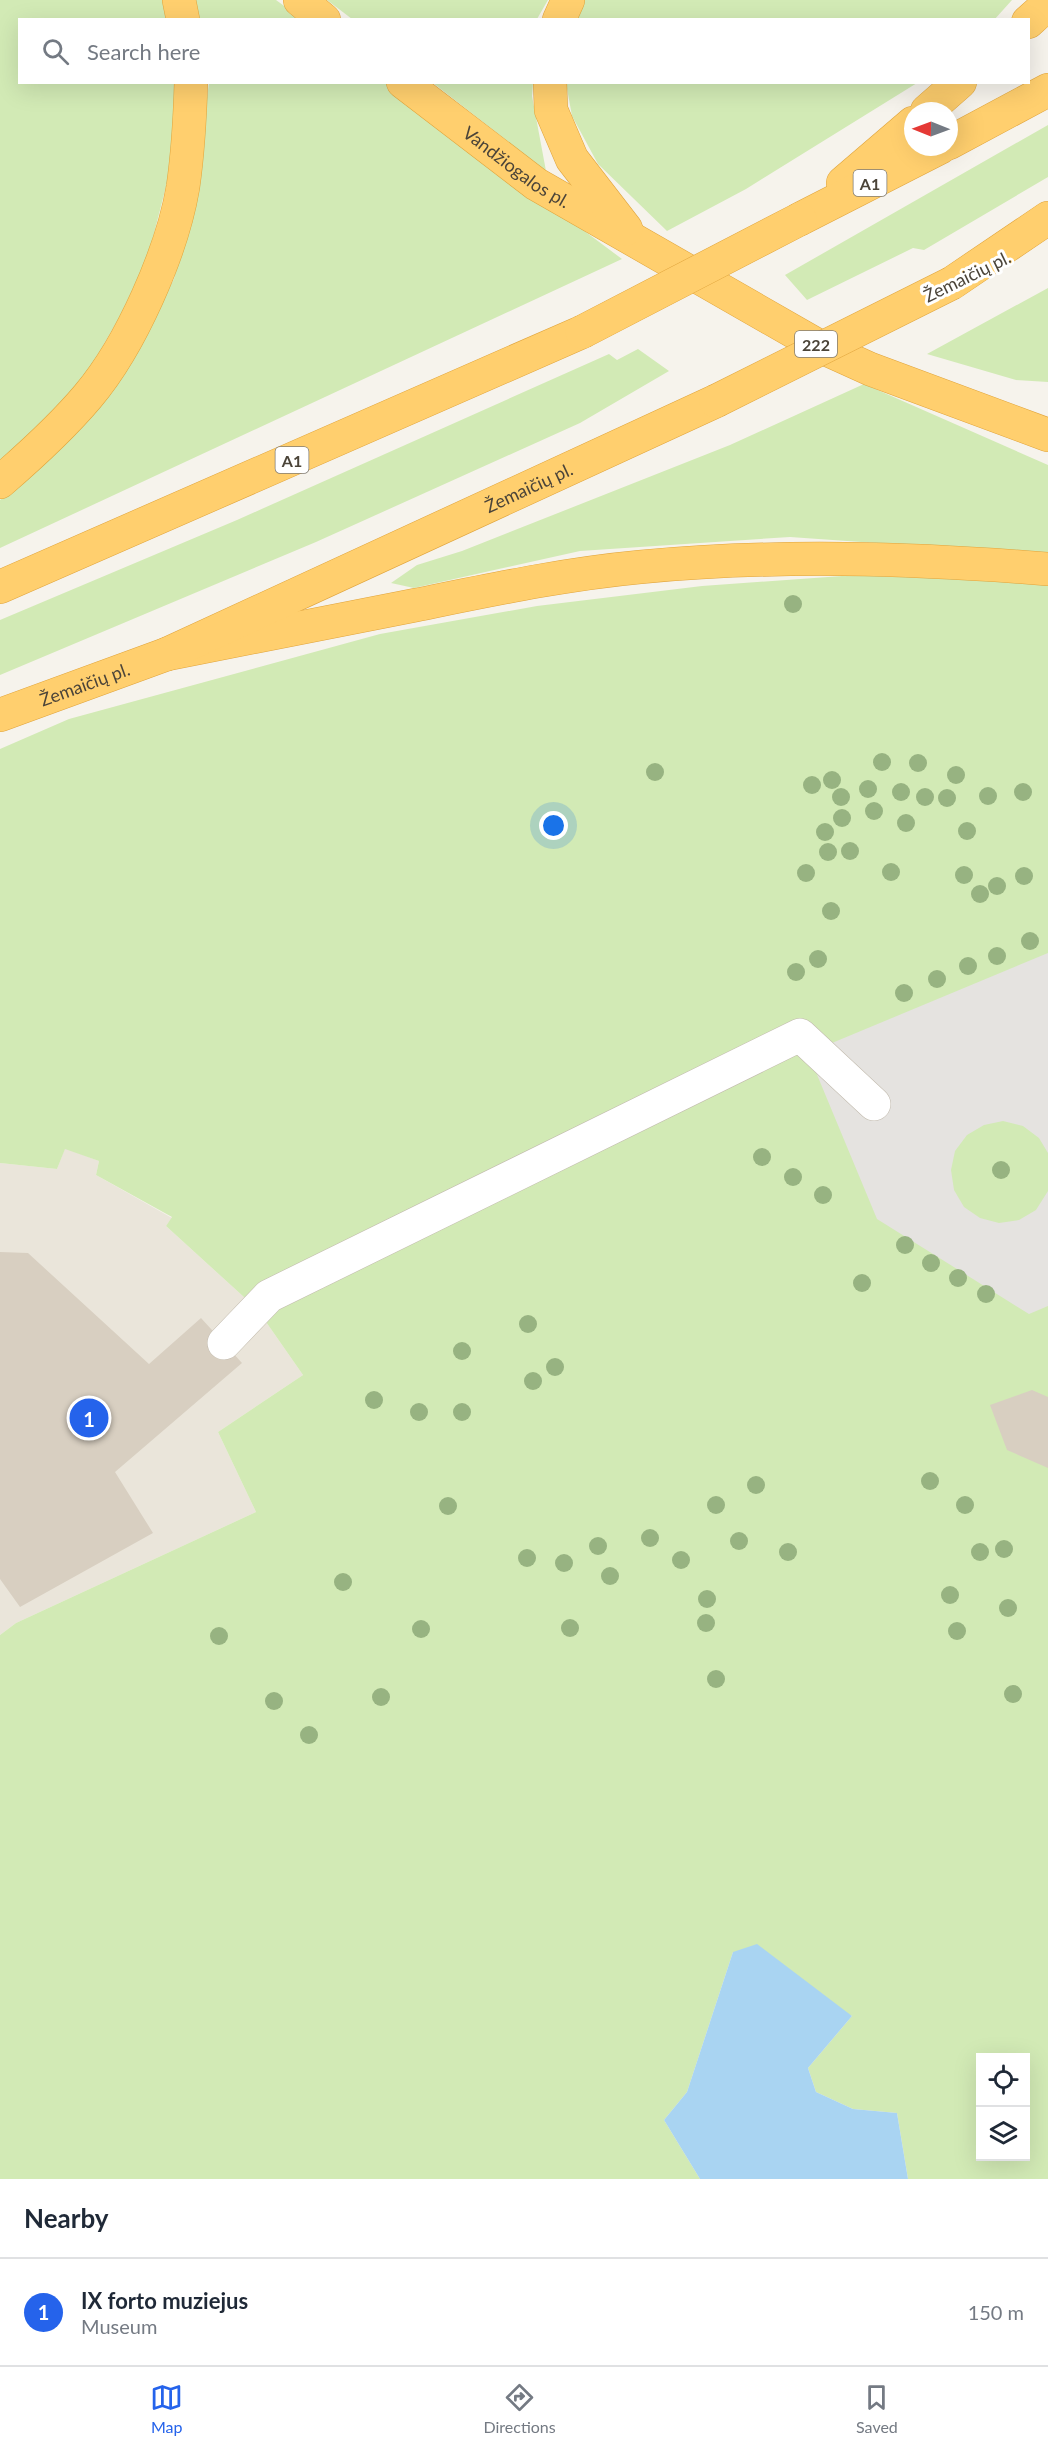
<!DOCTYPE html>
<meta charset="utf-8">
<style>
body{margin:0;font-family:Lato,sans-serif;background:#f2f2f3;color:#1f2937}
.controls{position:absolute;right:18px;bottom:18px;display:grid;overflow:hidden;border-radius:0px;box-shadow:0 6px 24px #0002}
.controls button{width:54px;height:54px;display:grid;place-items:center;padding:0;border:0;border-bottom:2px solid #e0e1e3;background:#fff;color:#1f2937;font:30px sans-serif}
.compass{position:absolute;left:904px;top:102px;width:54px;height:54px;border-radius:50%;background:#fff;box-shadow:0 6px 24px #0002;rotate:271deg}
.you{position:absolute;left:554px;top:826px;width:21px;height:21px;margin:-15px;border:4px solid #fff;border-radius:50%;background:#1a73e8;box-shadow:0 0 0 9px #1a73e833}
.badge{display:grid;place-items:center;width:39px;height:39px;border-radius:50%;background:#2563eb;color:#fff;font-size:20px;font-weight:700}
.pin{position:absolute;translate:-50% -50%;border:3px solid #fff;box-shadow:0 2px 6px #0006}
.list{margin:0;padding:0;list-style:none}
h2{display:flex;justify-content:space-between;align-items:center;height:78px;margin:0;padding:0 24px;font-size:26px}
h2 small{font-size:20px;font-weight:400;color:#747a83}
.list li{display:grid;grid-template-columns:39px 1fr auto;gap:18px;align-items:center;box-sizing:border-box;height:108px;padding:0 24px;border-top:2px solid #e0e1e3}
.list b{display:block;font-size:22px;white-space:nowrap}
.list p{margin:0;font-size:20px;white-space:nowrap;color:#747a83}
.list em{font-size:20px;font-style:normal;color:#747a83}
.icon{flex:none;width:33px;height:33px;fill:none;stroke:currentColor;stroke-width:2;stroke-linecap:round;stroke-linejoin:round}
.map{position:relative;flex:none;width:1048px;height:2179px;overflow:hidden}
.search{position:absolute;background:#fff;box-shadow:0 6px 24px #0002;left:18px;right:18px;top:18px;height:66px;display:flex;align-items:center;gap:15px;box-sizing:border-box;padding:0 21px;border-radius:0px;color:#747a83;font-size:22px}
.sheet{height:186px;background:#fff}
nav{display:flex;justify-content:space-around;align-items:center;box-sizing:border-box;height:84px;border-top:2px solid #e0e1e3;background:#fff;font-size:16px;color:#747a83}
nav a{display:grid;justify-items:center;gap:3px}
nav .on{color:#2563eb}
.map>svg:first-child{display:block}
.residential{fill:#eae5da}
.green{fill:#d2eab5;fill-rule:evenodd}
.parking{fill:#e5e3e0}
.water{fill:#a9d4f2}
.building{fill:#d8cfc1}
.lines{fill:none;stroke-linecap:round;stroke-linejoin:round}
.street-casing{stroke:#c2bbae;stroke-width:34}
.highway-casing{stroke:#e0a43c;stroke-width:34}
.street{stroke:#fff;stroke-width:33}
.highway{stroke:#ffcf6e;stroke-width:33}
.highway-bridge-casing{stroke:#e0a43c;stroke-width:34;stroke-linecap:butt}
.highway-bridge{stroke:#ffcf6e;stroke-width:33}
.tree{fill:#97b381}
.labels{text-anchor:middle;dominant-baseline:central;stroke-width:6;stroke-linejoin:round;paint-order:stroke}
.shield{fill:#fff;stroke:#817c74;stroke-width:1.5}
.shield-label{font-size:16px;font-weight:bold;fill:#4b4439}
.street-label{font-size:18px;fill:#4b4439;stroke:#fff}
</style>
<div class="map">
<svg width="1048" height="2179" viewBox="0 0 1048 2179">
<rect width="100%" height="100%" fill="#f6f3ec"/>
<path class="residential" d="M65,1148l34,13 -3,14 76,43 -6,8 91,83 46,66 -85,57 38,80 -240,111 -16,12v-472l57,6z"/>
<path class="green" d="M0,0h166l4,19 -150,1v62l156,1 -5,84 -23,90 -29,61 -33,57 -62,68 -24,21z
M195,0h81l26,19h-104z
M327,0h221l-11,19h-185z
M584,0h428l-18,20h-422z
M209,83h177l236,176 -622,289v-48l37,-31 77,-85 60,-105 21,-96z
M433,83h100l-1,13 14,75z
M566,83h351l-171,106 -79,42 -69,-67 -26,-48z
M1048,125v52l-124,73 -11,-2 -106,52 -22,-25z
M1048,288v94l-32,-2 -89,-26z
M638,349l31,22 -89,52 -264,119 -316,133v-55l237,-100 372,-166 8,6z
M864,384l184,81v90l-258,-18 -210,14 -166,37 -23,-5 26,-18 45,-14 268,-106z
M856,575l157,6 35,4v1594h-140l-11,-66 -44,-4 -37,-17 -8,-24 44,-52 -119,-64 -46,140 -23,28 36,59h-700v-544l16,-12 240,-111 -38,-80 85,-57 -46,-66 -91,-83 6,-9 -76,-42 3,-14 -34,-12 -8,20 -57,-6v-414l69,-30 311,-85 157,-28 165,-20zM980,2058h46v98h-46z"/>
<path class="parking" d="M1048,953v200l-9,-15 -16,-12 -20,-5 -19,4 -17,10 -12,16 -4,19 3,20 10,17 16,11 19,5 20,-3 17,-10 12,-19v115l-19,8 -152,-95 -69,-166z"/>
<path class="water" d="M757,1944l95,72 -44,52 8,24 37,17 44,4 11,66h-208l-36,-59 23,-28 46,-140z"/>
<path class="building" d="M0,1252l28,1 121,111 52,-46 41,45 -127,109 38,61 -133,74 -20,-28z
M1032,1390l16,7v71l-41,-18 -17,-45z"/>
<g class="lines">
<defs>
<path id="street" d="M224,1343l45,-47 531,-261 74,69"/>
<g id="highway">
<path d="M179,0l4,20"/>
<path d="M300,0l24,20"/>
<path d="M559,20l9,-20"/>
<path d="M1028,22l20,-18"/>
<path id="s1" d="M403,82l133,102 281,161 53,24 178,66"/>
<path d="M550,82l1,28 21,49 54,70"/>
<path d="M927,111l33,-29"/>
<path d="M949,143l99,-53"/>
<path d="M843,183l70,-60"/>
<path d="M800,219l141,-72"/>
<path d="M952,283l96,-65"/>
<path d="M0,482c30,-26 62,-55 88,-86 43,-51 84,-144 95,-209 5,-35 7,-70 8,-105"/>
<path d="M0,587l582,-255"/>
<path d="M167,654c83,-16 166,-33 249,-49 74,-15 149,-31 224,-38 137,-13 272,-9 408,2"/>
<path id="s2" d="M0,715l167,-61 549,-253"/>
</g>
</defs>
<use href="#street" class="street-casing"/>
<use href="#highway" class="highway-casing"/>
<use href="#street" class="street"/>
<use href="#highway" class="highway"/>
<defs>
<path id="highway-bridge" d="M582,332l218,-113
M716,401l236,-118"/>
</defs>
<use href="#highway-bridge" class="highway-bridge-casing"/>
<use href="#highway-bridge" class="highway-bridge"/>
</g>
<g class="tree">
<circle cx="793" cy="604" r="9"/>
<circle cx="882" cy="762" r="9"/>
<circle cx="918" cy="763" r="9"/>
<circle cx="655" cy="772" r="9"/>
<circle cx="956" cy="775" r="9"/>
<circle cx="832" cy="780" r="9"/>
<circle cx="812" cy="785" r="9"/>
<circle cx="868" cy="789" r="9"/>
<circle cx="901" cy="792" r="9"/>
<circle cx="1023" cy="792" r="9"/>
<circle cx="988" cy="796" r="9"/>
<circle cx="841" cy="797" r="9"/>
<circle cx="925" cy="797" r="9"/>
<circle cx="947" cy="798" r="9"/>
<circle cx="874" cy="811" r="9"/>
<circle cx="842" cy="818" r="9"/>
<circle cx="906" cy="823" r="9"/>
<circle cx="967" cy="831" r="9"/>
<circle cx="825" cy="832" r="9"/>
<circle cx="850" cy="851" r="9"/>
<circle cx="828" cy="852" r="9"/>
<circle cx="891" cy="872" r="9"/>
<circle cx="806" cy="873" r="9"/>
<circle cx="964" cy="875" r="9"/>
<circle cx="1024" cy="876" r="9"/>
<circle cx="997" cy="886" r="9"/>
<circle cx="980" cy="894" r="9"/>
<circle cx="831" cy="911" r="9"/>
<circle cx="1030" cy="941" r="9"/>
<circle cx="997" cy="956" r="9"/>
<circle cx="818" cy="959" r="9"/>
<circle cx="968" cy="966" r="9"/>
<circle cx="796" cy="972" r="9"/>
<circle cx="937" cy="979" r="9"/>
<circle cx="904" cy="993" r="9"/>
<circle cx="762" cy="1157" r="9"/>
<circle cx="1001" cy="1170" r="9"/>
<circle cx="793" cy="1177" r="9"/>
<circle cx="823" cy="1195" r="9"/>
<circle cx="905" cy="1245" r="9"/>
<circle cx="931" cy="1263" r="9"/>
<circle cx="958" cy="1278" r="9"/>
<circle cx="862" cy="1283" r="9"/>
<circle cx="986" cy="1294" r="9"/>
<circle cx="528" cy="1324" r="9"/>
<circle cx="462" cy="1351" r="9"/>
<circle cx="555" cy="1367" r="9"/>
<circle cx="533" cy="1381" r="9"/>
<circle cx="374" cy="1400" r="9"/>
<circle cx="419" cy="1412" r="9"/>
<circle cx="462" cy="1412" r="9"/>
<circle cx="930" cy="1481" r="9"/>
<circle cx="756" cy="1485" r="9"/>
<circle cx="716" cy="1505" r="9"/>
<circle cx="965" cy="1505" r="9"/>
<circle cx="448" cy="1506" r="9"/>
<circle cx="650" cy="1538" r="9"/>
<circle cx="739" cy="1541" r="9"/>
<circle cx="598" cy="1546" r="9"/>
<circle cx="1004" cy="1549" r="9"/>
<circle cx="788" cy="1552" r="9"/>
<circle cx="980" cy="1552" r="9"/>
<circle cx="527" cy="1558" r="9"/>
<circle cx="681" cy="1560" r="9"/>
<circle cx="564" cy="1563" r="9"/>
<circle cx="610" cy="1576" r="9"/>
<circle cx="343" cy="1582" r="9"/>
<circle cx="950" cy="1595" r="9"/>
<circle cx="707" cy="1599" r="9"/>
<circle cx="1008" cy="1608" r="9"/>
<circle cx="706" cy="1623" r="9"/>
<circle cx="570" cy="1628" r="9"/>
<circle cx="421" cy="1629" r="9"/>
<circle cx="957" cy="1631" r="9"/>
<circle cx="219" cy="1636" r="9"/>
<circle cx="716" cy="1679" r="9"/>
<circle cx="1013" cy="1694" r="9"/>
<circle cx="381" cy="1697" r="9"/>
<circle cx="274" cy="1701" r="9"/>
<circle cx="309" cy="1735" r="9"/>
</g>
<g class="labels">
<g class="shield">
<rect x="853.5" y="170" width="33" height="26" rx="4.5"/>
<rect x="795" y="331" width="42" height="26" rx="4.5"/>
<rect x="275.5" y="447" width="33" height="26" rx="4.5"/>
</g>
<g class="shield-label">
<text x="870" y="183">A1</text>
<text x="816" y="344">222</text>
<text x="292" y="460">A1</text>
</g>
<g class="street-label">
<text stroke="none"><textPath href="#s1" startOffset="142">Vandžiogalos pl.</textPath></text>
<text transform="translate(967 276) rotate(-26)">Žemaičių pl.</text>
<text stroke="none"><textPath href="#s2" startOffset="576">Žemaičių pl.</textPath></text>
<text stroke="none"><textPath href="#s2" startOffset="90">Žemaičių pl.</textPath></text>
</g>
</g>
</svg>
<div class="controls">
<button><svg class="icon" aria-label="locate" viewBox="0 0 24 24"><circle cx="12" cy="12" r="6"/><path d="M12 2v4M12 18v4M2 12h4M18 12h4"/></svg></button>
<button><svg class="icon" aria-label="layers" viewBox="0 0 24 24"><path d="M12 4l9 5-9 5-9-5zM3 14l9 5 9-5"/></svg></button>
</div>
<svg class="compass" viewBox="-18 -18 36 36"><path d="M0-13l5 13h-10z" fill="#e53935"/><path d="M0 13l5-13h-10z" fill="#747a83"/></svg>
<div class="you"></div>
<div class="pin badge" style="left:89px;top:1418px">1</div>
<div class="search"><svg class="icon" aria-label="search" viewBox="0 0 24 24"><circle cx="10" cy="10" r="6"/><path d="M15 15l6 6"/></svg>Search here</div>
</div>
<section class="sheet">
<h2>Nearby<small></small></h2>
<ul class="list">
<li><span class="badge">1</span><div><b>IX forto muziejus</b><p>Museum</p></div><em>150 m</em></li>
</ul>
</section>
<nav>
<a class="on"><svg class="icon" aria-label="map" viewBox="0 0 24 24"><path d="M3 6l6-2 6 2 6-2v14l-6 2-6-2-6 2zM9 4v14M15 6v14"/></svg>Map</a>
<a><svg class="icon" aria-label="directions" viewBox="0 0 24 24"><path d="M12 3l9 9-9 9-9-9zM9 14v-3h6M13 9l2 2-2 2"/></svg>Directions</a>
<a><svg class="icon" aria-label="saved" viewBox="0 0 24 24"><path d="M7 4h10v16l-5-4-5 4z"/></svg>Saved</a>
</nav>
